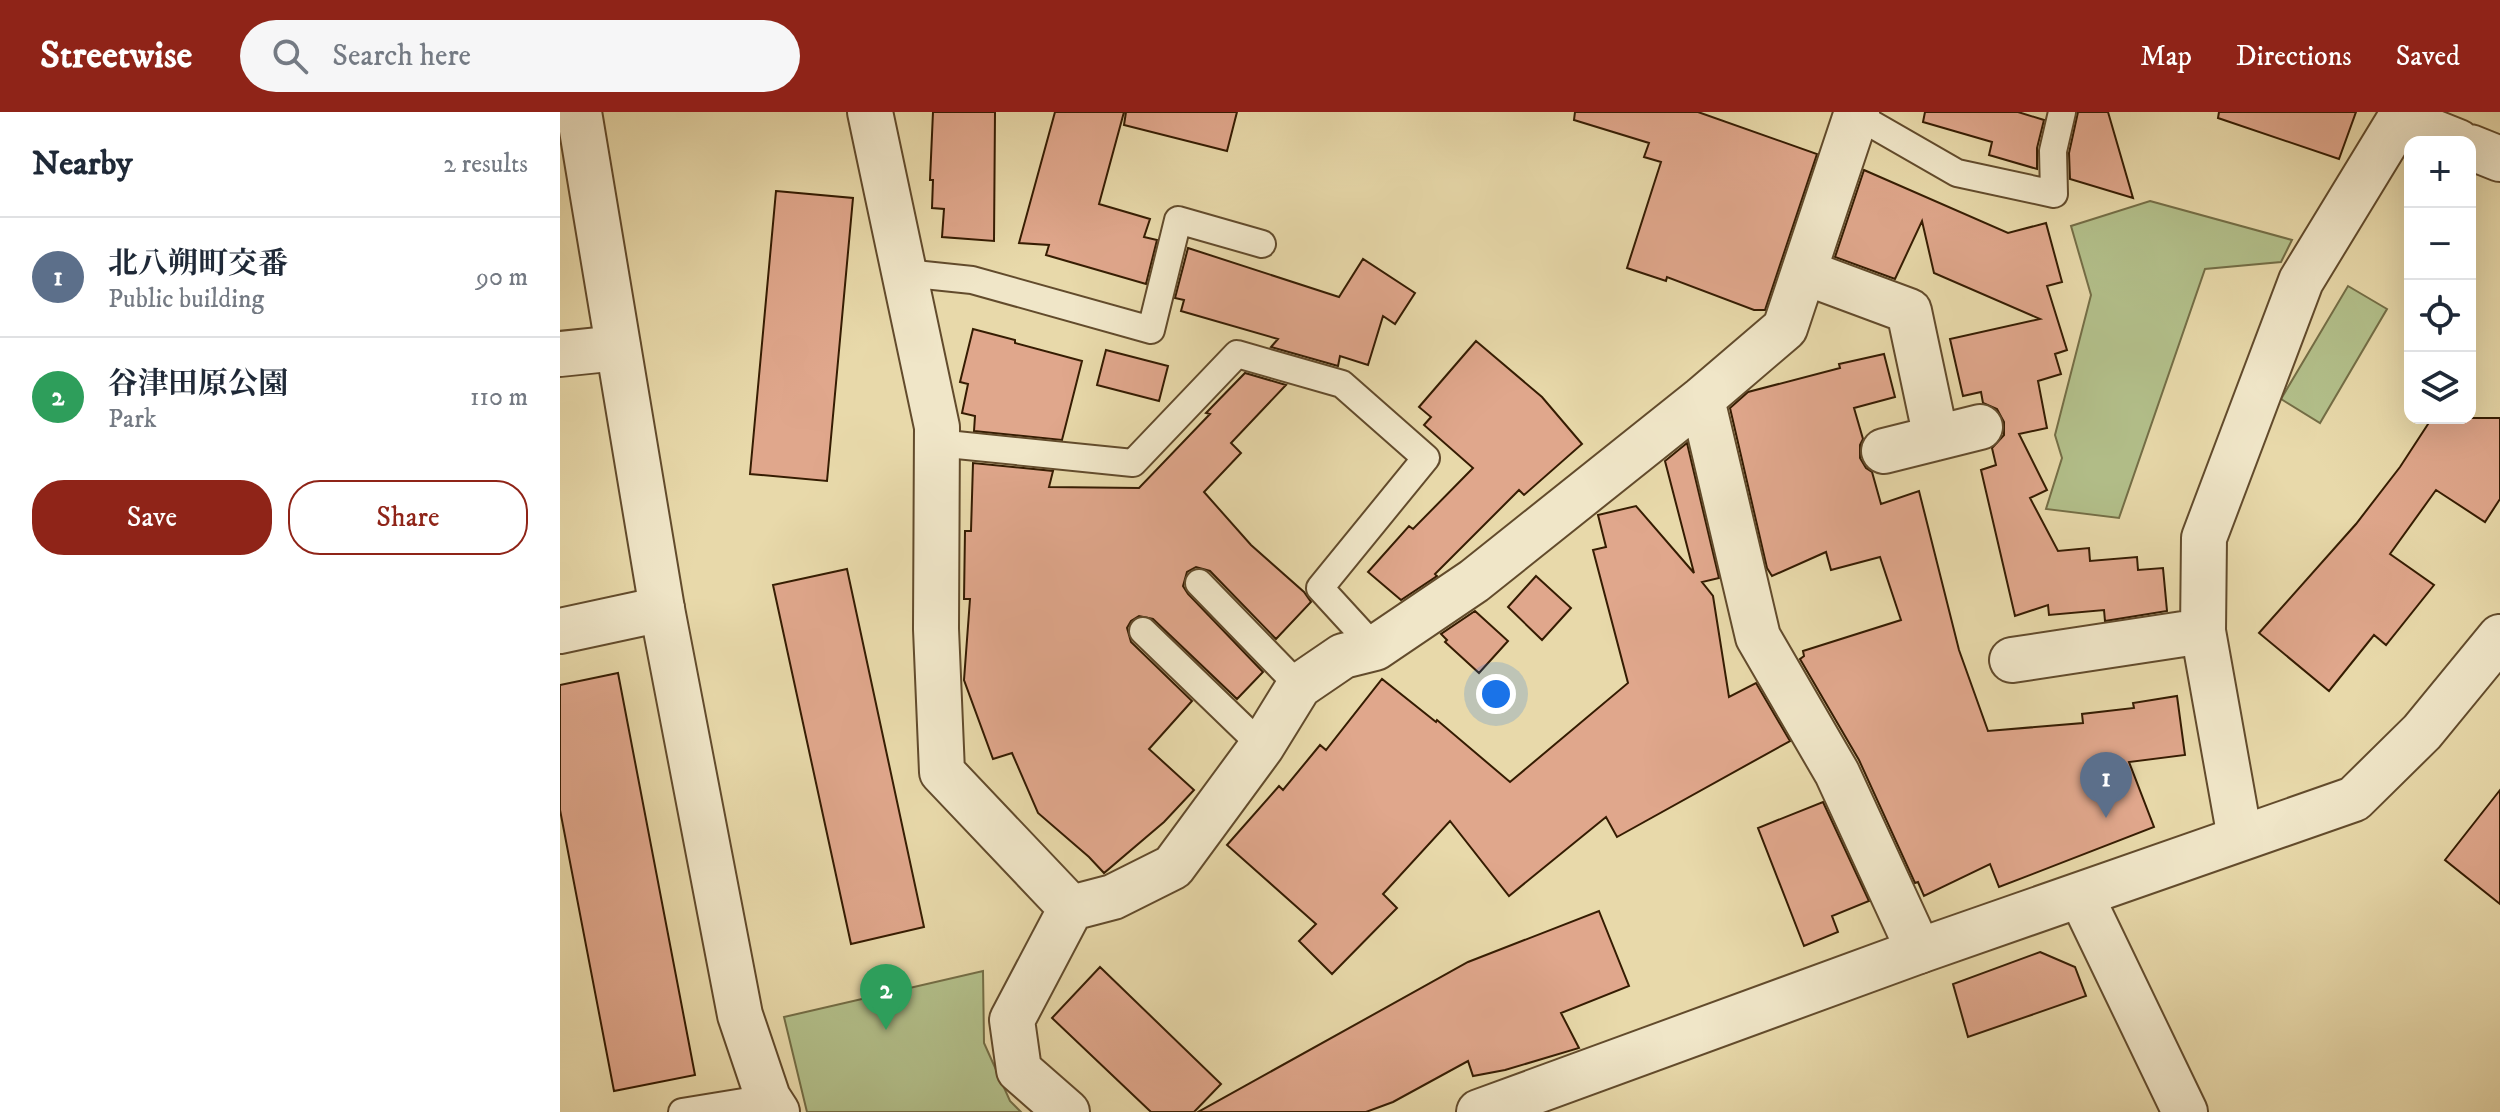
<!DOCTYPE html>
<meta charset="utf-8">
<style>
body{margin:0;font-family:"IM FELL DW Pica","Noto Serif JP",serif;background:#f6f6f7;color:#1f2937}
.controls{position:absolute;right:24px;top:24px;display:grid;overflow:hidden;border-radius:16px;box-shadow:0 8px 32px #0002}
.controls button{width:72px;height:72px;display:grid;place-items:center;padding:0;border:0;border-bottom:2px solid #e0e1e3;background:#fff;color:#1f2937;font:40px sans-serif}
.you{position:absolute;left:936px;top:582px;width:28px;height:28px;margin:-20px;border:6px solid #fff;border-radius:50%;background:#1a73e8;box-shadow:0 0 0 12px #1a73e833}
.badge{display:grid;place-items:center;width:52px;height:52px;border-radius:50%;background:#8f2418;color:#fff;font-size:26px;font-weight:700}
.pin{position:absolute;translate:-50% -66px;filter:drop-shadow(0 2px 4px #0008)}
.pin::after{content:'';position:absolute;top:42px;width:28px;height:24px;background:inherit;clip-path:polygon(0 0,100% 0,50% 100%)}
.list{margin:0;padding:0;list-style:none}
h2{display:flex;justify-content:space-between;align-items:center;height:104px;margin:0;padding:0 32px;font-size:34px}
h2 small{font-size:26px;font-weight:400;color:#747a83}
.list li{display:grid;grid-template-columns:52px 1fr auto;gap:24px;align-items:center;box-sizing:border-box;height:120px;padding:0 32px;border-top:2px solid #e0e1e3}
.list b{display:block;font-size:30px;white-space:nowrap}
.list p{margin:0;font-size:26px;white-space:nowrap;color:#747a83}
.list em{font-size:26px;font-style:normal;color:#747a83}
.actions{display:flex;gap:16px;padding:24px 32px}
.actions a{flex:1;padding:18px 0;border:2px solid #8f2418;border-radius:32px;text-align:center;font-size:28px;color:#8f2418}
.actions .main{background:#8f2418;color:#fff}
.icon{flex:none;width:44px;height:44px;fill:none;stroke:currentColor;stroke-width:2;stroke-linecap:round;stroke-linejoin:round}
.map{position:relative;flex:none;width:1940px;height:1000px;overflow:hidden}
header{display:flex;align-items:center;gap:48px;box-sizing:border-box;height:112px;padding:0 40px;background:#8f2418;color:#fff}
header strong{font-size:38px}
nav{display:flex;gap:44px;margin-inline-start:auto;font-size:28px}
.search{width:560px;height:72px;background:#f6f6f7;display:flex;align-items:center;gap:20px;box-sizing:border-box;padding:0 28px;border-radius:44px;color:#747a83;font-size:30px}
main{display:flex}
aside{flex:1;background:#fff}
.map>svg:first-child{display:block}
.green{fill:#b3c08b;stroke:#746e46;stroke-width:2}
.building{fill:#e0a78c;stroke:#351c02;stroke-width:2}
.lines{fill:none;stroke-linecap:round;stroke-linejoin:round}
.service-casing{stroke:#624b2c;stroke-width:30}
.minor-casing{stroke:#624b2c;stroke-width:48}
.tertiary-casing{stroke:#624b2c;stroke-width:48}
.service{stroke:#f0e6c8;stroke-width:26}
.minor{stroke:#f0e6c8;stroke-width:44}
.tertiary{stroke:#f0e6c8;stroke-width:44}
</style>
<header>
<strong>Streetwise</strong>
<div class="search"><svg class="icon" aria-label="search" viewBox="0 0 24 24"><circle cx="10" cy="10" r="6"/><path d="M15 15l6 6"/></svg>Search here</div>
<nav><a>Map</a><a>Directions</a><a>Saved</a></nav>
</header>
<main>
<aside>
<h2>Nearby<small>2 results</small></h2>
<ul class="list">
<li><span class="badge" style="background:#5c6f8a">1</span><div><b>北八朔町交番</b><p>Public building</p></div><em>90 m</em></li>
<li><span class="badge" style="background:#2e9e5b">2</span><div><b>谷津田原公園</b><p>Park</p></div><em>110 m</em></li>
</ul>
<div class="actions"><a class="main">Save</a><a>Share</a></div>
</aside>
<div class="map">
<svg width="1940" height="1000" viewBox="0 0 1940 1000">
<rect width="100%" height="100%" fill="#e8d9aa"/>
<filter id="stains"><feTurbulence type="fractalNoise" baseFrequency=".0025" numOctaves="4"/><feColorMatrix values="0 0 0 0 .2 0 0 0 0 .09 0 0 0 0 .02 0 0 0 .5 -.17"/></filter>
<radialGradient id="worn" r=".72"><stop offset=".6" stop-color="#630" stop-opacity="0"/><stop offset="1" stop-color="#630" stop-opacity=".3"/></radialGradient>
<path class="green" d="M1590,89l142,39 -11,22 -76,7 -86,249 -73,-9 16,-51 -7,-23 36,-140 -20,-69z
M1788,174l39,23 -67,114 -39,-24z
M423,859l1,72 26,58 11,11h-214l-23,-95z"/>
<path class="building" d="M373,0h62l-1,129 -52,-4 2,-28 -12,-1 1,-28h-3z
M495,0h69l-25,92 51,15 -6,18 13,3 -11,44 -100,-29 3,-10 -30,-2z
M566,0h111l-10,39 -103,-26z
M1015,0h123l119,42 -52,156h-11l-87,-33 -1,4 -39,-13 34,-106 -17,-5 5,-14 -75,-23z
M1365,0h93l26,8 -7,28v21l-48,-14 3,-13 -69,-20z
M1518,0h30l25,86 -63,-19 -1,-26z
M1659,0h137l-17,47 -121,-41z
M1304,58l144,63 38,-10 16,59 -15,4 20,64 -12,4 6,20 -23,7 9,47 -28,6 28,56 -17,8 28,53 31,-3 1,13 47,-4 1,13 25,-2 4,43 -62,10 -1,-11 -55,5 -1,-10 -33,11 -34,-146 15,-5 -4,-17 12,-13v-13l-7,-13 -14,-6 -2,-11 -18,4 -13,-57 90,-20 -106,-46 -12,-52 -27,58 -60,-22z
M216,79l77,7 -26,283 -77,-7z
M628,136l151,49 24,-38 52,34 -20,31 -12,-8 -15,49 -28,-9 -2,10 -67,-19 7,-8 -97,-28 3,-11 -9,-2z
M413,217l42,11v3l67,18 -20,79 -88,-9 1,-15 -13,-3 6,-29 -8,-2z
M916,229l66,56 40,47 -58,51 -5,-5 -84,84 2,2 -36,24 -33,-28 41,-46 4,3 60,-61 -49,-43 7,-8 -12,-10z
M546,238l62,16 -9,35 -62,-16z
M1324,242l11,43 -41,11 9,31 -3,6v13l6,10 6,4 9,32 38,-13 40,159 29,81 95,-8 -1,-9 52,-6 -1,-5 44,-7 8,59 -56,7 25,65 -155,60 -9,-23 -66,32 -6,-14 -3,1 -56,-123 -59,-101 4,-3 -1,-5 98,-31 -21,-63 -49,13 -5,-18 -54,24 -5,-8 -37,-160 18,-16 92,-24 -1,-4z
M685,261l41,12 -55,58 10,10 -37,39 47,53 53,47 7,10 -35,37 -66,-68 -14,-4 -9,5 -4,14 5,8 75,78 -26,27 -84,-80 -14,-3 -8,5 -4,7 4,14 61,59 -43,48 45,41 -30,32 -60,51 -15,-16 -51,-44 -26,-60 -19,6 -29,-79 6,-81h-6l1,-68h6l2,-68 80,8 -4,16 90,1 71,-74 -4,-1z
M1872,306h68v81l-15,23 -49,-32 -46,64 44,31 -48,60 -12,-10 -45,56 -70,-58 97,-109 44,-57z
M1127,331l32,135 -17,4 11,14 16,101 27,-14 34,58 -173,96 -11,-20 -97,79 -59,-75 -67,73 14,14 -65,66 -33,-33 17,-17 -89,-79 52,-59 4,4 37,-45 6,5 56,-71 54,43 1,-2 73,62 118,-99 -35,-133 13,-3 -8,-32 38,-9 58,67 -29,-112z
M287,457l77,358 -73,17 -78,-359z
M976,464l35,32 -29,32 -34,-33z
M915,499l33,30 -29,32 -34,-31 2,-2 -6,-6z
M58,561l77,402 -81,16 -54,-281v-125z
M1940,678v114l-55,-44z
M1263,690l46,99 -37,15 6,16 -34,14 -46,-118z
M1039,799l30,75 -68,27 18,35 -74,22 -32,6 -5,-15 -75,41 -27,10h-168l270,-150z
M1480,840l35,15 11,29 -118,41 -15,-53z
M540,855l121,117 -27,28h-43l-99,-94z"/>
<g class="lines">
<defs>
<path id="service" d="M1296,3l101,58 97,21 -1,-43 9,-39
M345,161l67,7 179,50 27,-110 84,24
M377,331l196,20 104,-109 105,30 84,74 -106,130 55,60
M639,471l100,103
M583,519l119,115
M122,1000l86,-14"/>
<path id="minor" d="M310,0l67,315 -1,202 6,143 129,136
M1841,7l57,23
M1910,35l30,12
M1244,160l105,39 27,127
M0,242l58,-6
M1142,287l56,238 79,136 82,178
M1324,339l96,-24
M0,519l102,-22
M1452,548l191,-29
M1680,726l-37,-207 1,-93 97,-257 103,-169
M1521,784l104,216
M507,1000l-48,-42 -7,-50 59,-112 42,-11 60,-30 89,-121 37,-60 44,-30 32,-8 99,-67 228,-182 83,-71 72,-216"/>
<path id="tertiary" d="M19,0l83,497 78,406 28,83 9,14
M919,1000l440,-161 435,-152 68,-67 78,-95"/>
</defs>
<use href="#service" class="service-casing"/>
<use href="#minor" class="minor-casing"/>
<use href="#tertiary" class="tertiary-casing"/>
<use href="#service" class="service"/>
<use href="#minor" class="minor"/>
<use href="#tertiary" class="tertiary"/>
</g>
<rect width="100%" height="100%" filter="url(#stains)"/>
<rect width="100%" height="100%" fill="url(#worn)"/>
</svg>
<div class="controls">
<button>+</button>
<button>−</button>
<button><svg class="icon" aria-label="locate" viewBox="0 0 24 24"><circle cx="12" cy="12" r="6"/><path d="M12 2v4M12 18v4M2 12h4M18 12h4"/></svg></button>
<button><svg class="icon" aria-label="layers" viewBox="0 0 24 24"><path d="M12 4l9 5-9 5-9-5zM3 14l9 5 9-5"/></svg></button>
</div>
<div class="you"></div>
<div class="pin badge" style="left:1546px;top:706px;background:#5c6f8a">1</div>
<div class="pin badge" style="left:326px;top:918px;background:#2e9e5b">2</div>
</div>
</main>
